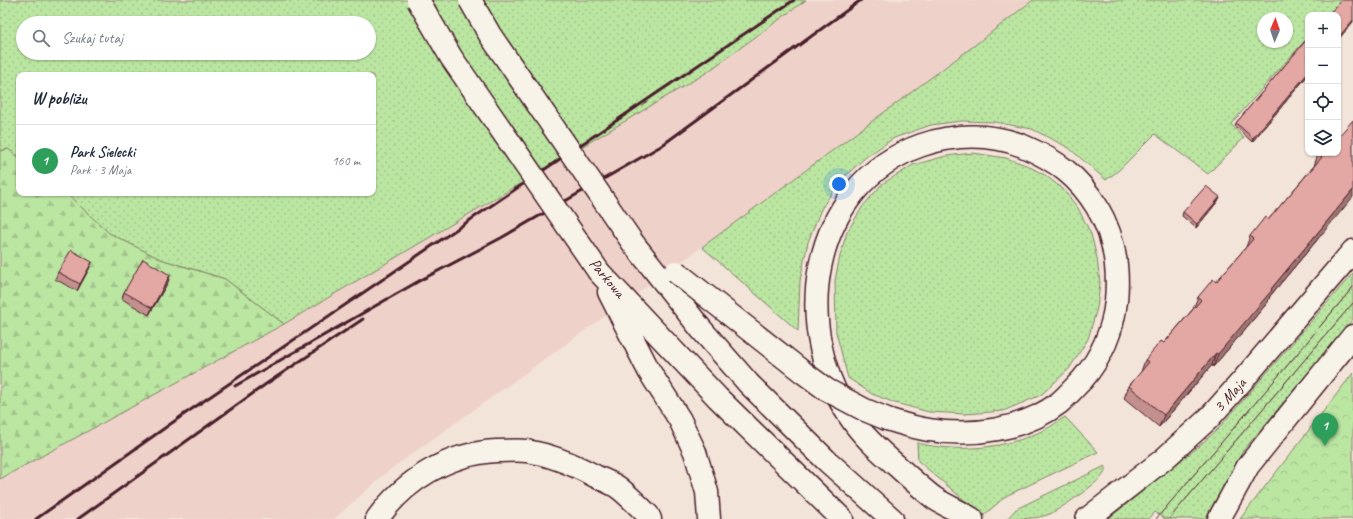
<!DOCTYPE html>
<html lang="pl">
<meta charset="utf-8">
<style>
body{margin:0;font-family:Caveat,sans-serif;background:#f2f2f3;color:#1f2937}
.controls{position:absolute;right:12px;top:12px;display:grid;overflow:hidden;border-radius:8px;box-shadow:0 1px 3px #0004}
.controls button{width:36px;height:36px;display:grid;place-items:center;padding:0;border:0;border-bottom:1px solid #e0e1e3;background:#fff;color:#1f2937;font:20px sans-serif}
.compass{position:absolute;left:1257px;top:12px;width:36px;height:36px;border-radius:50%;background:#fff;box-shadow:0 1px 3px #0004;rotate:2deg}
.you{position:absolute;left:839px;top:184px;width:14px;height:14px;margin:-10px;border:3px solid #fff;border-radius:50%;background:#1a73e8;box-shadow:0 0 0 6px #1a73e833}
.badge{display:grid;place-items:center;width:26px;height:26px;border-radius:50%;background:#c8321e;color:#fff;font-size:13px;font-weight:700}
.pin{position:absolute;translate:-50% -33px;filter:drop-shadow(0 1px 2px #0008)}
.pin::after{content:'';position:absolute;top:21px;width:14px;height:12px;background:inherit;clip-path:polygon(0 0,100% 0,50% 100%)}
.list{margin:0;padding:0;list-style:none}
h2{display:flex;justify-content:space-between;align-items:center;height:52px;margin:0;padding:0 16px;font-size:17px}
h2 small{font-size:13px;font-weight:400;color:#747a83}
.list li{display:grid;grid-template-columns:26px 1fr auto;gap:12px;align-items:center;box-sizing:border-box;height:72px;padding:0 16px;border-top:1px solid #e0e1e3}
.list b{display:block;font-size:15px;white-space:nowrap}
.list p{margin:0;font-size:13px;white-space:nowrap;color:#747a83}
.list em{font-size:13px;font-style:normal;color:#747a83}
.icon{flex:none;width:22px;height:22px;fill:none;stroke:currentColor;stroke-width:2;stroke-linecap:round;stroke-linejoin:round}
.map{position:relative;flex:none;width:1353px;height:519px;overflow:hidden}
.search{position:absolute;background:#fff;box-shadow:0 1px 3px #0004;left:16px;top:16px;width:360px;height:44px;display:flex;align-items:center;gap:10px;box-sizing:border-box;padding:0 14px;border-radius:22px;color:#747a83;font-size:15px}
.panel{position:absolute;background:#fff;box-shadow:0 1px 3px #0004;left:16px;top:72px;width:360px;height:124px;border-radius:8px}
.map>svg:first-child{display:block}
.built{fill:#eed2ca}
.grass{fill:url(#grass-dots);stroke:#828266;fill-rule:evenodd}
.forest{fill:url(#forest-firs);stroke:#828266}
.park{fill:url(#park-crowns);stroke:#828266}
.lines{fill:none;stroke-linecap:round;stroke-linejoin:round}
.tertiary-casing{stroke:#4a1f2b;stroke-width:25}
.secondary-casing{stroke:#4a1f2b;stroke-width:25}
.tertiary{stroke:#f7f3e8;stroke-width:22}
.secondary{stroke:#f7f3e8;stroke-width:22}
.tram{stroke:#4a1f2b;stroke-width:1}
.rail{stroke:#4a1f2b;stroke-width:3}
.tertiary-bridge-casing{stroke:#4a1f2b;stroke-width:25;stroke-linecap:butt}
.tertiary-bridge{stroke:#f7f3e8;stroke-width:22}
.wall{fill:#c3908d;stroke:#4a1f2b}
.shaded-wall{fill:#9f7673;stroke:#4a1f2b}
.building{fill:#e3a8a4;stroke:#4a1f2b}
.labels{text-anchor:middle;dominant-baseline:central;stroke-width:3.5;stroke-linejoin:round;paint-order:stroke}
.street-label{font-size:16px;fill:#4a1f2b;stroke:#f7f3e8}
</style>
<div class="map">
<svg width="1353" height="519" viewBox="0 0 1353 519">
<defs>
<pattern id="grass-dots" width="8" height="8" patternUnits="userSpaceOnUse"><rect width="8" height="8" fill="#bbe6a2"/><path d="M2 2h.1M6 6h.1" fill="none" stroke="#a2c58c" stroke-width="1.8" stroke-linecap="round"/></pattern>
<pattern id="forest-firs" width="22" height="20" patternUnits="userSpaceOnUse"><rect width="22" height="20" fill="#bbe6a2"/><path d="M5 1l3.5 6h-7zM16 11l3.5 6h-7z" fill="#a2c58c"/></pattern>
<pattern id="park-crowns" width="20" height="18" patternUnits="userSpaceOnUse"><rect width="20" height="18" fill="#bbe6a2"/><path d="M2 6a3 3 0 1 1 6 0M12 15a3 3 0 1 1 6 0" fill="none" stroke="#a2c58c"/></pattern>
</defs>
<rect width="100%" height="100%" fill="#f3e4da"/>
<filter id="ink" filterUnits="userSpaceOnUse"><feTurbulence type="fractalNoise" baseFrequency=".025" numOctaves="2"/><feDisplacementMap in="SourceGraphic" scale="8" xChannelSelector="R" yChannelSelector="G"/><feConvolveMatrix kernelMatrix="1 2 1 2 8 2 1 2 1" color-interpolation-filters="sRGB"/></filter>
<g filter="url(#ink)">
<path class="built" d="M806,0h227l-62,48 -269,199 -311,222 -57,50h-334v-40l284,-155 422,-251z"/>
<path class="grass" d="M0,0h806l-100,73 -422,251 -59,-45 -65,-20 -51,-26 -43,-40h307v-118h-354v82l-11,-8 -8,2zM23,23h346v30h-346z
M1033,0h308l-13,15h-20v22l-77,87 13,14 -36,36 -53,-40 -37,37 -12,9 -37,-32 -37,-19 -38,-7 -33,-1 -30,4 -37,13 -28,19 -26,24 -19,28 -13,33 -8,39 -2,50 -96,-84 269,-199zM1263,18h24v24h-24z
M973,153l33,5 20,7 19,10 18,14 15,19 13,26 6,24 3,25 -3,25 -9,31 -19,30 -28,26 -38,16 -37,3 -37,-2 -34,-9 -23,-9 -24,-16 -12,-46 -1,-52 5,-24 7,-24 16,-26 19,-22 31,-19 33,-9z
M1353,273v46l-110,132 -38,68h-40l-10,-7 -6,7h-41l91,-73 19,-17z
M1065,417l33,35 -92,44 -23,20 -65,-55 -1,-18c42,10 88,6 127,-13 7,-3 14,-9 21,-13z
M1105,466c0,3 0,7 -2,9 -6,9 -43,34 -53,39 -13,5 -30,5 -43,5l9,-10z"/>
<path class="forest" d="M8,149l11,8v36h47l43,40 51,26 65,20 59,45 -284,155v-328z"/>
<path class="park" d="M1353,373v146h-113z"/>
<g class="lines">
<defs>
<path id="tertiary" d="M633,243l68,86 48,55 77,76 66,59
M599,272l119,126 124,121
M609,292l40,79 31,49 15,32 12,40 2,27
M887,419c13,4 27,9 42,11 42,7 95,0 130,-27 8,-7 15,-15 23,-23 19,-22 31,-50 34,-79 3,-32 -2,-66 -19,-94 -19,-31 -41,-47 -74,-61 -32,-13 -69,-12 -101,-1 -115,40 -134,189 -67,279 12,16 27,29 42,42 12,11 24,22 37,32 12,8 26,13 38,21
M377,519c28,-39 70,-65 119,-68 10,0 21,-1 31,0 24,4 46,13 68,25 8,4 17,7 24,12 10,8 20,18 29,27l2,4"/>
<path id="secondary" d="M1087,519l77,-60 45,-41 33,-37 111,-130
M1219,519l29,-53 105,-130"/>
</defs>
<use href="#tertiary" class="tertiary-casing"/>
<use href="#secondary" class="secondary-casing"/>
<use href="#tertiary" class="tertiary"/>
<use href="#secondary" class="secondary"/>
<path class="tram" d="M1156,519l136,-159 61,-73
M1169,519l184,-216"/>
<path class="rail" d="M235,386l184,-105 82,-43 160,-92 200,-146
M36,519l150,-106 608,-413
M78,519l188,-135 97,-65"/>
<defs>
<path id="tertiary-bridge" d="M418,0l33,57 148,215
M470,0l20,35 143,208
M676,272l128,101 23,17 38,20 22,9"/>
</defs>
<use href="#tertiary-bridge" class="tertiary-bridge-casing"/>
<use href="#tertiary-bridge" class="tertiary-bridge"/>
</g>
<path class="wall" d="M1308,38v37l-56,67 -17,-16 1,-3z
M1338,153l-20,86 -48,57 -2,6 -55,65 -1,-2 -53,62 -35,-29 5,-12 12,-14 4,-12 19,-17 29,-34 5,-12 18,-15 30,-35 4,-11 18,-16 46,-54 4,-12z
M1218,201l-22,27 -14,-12 1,-4z
M92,262l-3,7 -12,22 -22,-12 3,-7z
M170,275l-2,7 -19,33 -27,-16 2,-7z"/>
<path class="shaded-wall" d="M1353,20v2l-15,18v-2z
M1308,73v2l-56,67 1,-4z
M1353,190v7l-83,99 -2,6 -55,65 5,-13 53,-65z
M1220,197l-2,4 -22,27 1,-4z
M92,262l-3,7 -12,22 3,-7z
M170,275l-2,7 -19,33 3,-7z
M1216,353l-4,12 -53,62 5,-12z"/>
<path class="building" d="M1342,0h11v20l-15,18v-23h-10z
M1308,38v35l-55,65 -17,-15z
M1353,120v70l-82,99 1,1 -54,64 -2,-1 -52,62 -35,-29 20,-24 -4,-2 16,-19 3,2 37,-43 -3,-3 15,-18 3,3 37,-43 -3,-3 15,-19 3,3 54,-63 -4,-3 1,-1h19v-16z
M1206,186l14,11 -23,27 -14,-12z
M71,250l21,12 -12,22 -22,-12z
M143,259l27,16 -18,33 -28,-16z"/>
</g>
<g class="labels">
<g class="street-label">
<text transform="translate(607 278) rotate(50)">Parkowa</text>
<text transform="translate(1230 395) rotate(-48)">3 Maja</text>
</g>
</g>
</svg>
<div class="controls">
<button>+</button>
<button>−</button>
<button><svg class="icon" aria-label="locate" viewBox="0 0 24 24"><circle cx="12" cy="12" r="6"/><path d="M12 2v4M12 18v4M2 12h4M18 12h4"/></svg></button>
<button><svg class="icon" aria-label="layers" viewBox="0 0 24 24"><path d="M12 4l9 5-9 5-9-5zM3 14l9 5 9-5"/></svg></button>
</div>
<svg class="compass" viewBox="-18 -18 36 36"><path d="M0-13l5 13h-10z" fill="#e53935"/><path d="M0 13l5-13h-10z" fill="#747a83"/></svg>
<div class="you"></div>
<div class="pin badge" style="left:1325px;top:446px;background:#2e9e5b">1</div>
<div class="search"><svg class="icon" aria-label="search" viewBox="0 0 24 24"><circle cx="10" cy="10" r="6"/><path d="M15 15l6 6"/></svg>Szukaj tutaj</div>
<section class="panel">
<h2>W pobliżu<small></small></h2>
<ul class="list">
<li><span class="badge" style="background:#2e9e5b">1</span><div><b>Park Sielecki</b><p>Park · 3 Maja</p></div><em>160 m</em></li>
</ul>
</section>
</div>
